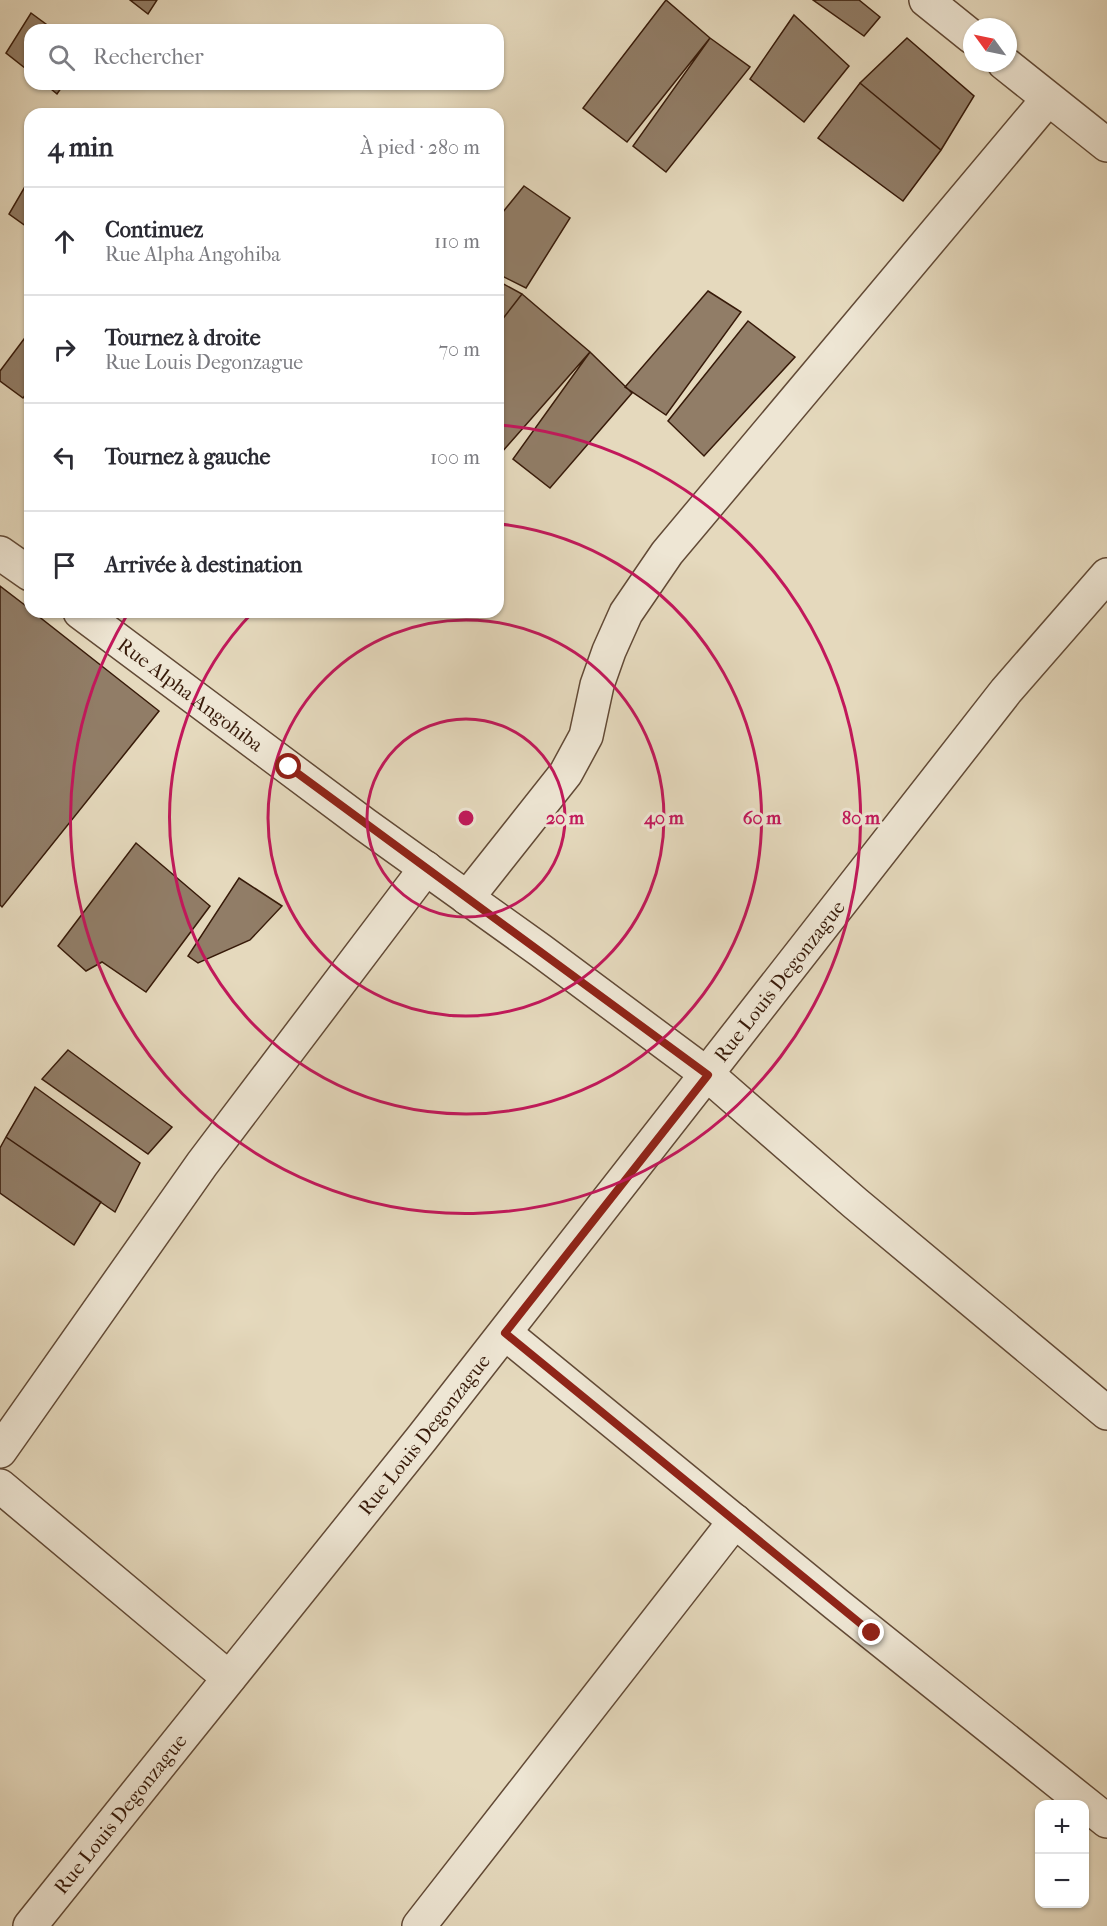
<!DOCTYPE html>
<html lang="fr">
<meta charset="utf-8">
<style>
body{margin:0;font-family:"IM FELL French Canon",serif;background:#f2f2f3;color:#2b2b33}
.controls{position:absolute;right:18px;bottom:18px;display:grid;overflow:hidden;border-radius:12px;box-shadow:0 2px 4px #0004}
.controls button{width:54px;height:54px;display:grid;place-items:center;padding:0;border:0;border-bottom:2px solid #e1e1e2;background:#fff;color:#2b2b33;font:30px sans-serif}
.compass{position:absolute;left:963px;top:18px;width:54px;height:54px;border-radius:50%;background:#fff;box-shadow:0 2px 4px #0004;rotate:303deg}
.stop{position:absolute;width:18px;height:18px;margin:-14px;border:4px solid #8f2418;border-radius:50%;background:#fff}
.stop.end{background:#8f2418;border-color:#fff;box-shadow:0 2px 6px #0008}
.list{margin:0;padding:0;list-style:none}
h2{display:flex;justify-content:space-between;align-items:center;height:78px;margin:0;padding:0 24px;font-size:26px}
h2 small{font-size:20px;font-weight:400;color:#7c7c81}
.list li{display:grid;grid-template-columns:39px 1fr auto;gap:18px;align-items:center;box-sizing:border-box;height:108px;padding:0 24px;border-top:2px solid #e1e1e2}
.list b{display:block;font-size:22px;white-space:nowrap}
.list p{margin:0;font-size:20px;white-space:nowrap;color:#7c7c81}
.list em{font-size:20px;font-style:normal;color:#7c7c81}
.icon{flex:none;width:33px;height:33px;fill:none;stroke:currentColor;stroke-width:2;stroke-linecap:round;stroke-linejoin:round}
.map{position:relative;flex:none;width:1107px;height:1926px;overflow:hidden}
.search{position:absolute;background:#fff;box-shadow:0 2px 4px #0004;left:24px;top:24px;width:480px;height:66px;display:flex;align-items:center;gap:15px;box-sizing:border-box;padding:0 21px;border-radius:18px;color:#7c7c81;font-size:22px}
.panel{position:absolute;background:#fff;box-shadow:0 2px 4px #0004;left:24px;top:108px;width:480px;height:510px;border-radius:18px}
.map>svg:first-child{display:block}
.building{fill:#917d67;stroke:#371a09;stroke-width:1.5}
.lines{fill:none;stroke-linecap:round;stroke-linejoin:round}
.street-casing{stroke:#624a36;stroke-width:36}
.street{stroke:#eee6d4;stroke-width:33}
.route{stroke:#8f2418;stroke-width:8}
.ring{fill:none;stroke:#c2185b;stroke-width:3}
.labels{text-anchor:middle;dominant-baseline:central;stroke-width:6;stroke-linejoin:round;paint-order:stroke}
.street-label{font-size:20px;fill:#371a09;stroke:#eee6d4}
.centre{fill:#c2185b;stroke:#eee6d4;stroke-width:3}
.ring-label{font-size:18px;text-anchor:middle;font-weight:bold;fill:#c2185b;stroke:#eee6d4;stroke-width:6;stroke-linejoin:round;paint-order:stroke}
</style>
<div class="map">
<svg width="1107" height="1926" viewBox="0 0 1107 1926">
<rect width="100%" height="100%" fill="#e5d9bd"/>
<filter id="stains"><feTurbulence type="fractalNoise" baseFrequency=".00333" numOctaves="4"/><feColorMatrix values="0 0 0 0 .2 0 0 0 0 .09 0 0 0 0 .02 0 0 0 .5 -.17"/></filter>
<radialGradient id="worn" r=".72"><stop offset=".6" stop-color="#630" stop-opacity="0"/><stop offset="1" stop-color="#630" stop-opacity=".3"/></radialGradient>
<path class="building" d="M130,0h27l-9,14z
M666,0l44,38 -83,104 -44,-34z
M813,0h46l21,17 -16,19z
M31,13l23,17h-24v42l-24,-19z
M794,15l55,51 -45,56 -54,-43z
M710,38l40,29 -84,105 -33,-26z
M907,38l67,58 -33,54 -81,-67z
M860,83l81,67 -38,51 -85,-63z
M45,84h19l-7,10z
M30,178v51l-21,-15z
M524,186l46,32 -44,70 -28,-14v-56z
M498,281l24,13 -24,31z
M708,291l33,21 -75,103 -41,-28z
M522,294l68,58 -89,101 -3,-2v-126z
M748,321l47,36 -91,99 -36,-35z
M30,331v58l-7,9 -23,-17v-10z
M590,352l42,41 -82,95 -37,-29z
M0,586l30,23v3h3l126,99 -157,196 -2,-2z
M136,843l74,63 -64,86 -44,-30 -16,9 -28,-25z
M239,878l43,28 -32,34 -52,23 -10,-7z
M68,1050l104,77 -24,27 -106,-75z
M35,1087l105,76 -25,49 -109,-75z
M6,1137l95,65 -27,43 -74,-52v-45z"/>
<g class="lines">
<defs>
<g id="street">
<path d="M926,0l46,37"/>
<path d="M1004,63l103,82"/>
<path d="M0,553l30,21"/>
<path id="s1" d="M80,612l284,212 176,126 168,125 147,128 252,210"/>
<path d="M467,898l99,-125 20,-37 11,-51 12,-34 17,-38 41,-60 381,-454"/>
<path d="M505,1333l331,271 271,217"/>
<path d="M0,1451l202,-287 224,-296"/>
<path d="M0,1486l229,192"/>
<path id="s2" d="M30,1926l392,-488 584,-747 101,-116"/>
<path d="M419,1926l316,-405"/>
</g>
</defs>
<use href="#street" class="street-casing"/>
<use href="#street" class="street"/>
</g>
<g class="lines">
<path class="route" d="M289,767l419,308 -203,258 367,300"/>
</g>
<g class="ring">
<circle cx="466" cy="818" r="99"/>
<circle cx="466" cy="818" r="198"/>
<path d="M500 524A296 296 0 1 1 253 612"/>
<path d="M500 425A395 395 0 1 1 127 615"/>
</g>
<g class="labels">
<g class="street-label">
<text stroke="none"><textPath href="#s1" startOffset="138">Rue Alpha Angohiba</textPath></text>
<text stroke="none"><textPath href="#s2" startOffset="1206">Rue Louis Degonzague</textPath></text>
<text stroke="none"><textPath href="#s2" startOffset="630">Rue Louis Degonzague</textPath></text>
<text stroke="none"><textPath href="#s2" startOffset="144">Rue Louis Degonzague</textPath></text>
</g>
</g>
<circle cx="466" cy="818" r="9" class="centre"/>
<g class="ring-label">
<text x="565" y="824">20 m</text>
<text x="664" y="824">40 m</text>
<text x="762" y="824">60 m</text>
<text x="861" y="824">80 m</text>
</g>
<rect width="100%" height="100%" filter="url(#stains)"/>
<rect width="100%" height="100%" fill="url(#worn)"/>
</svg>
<div class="controls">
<button>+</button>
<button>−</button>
</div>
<svg class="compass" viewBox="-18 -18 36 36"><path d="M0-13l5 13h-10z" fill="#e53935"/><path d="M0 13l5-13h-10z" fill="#7c7c81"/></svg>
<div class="stop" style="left:289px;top:767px"></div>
<div class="stop end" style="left:872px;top:1633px"></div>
<div class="search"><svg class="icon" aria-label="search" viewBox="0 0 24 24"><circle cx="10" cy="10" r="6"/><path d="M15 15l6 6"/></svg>Rechercher</div>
<section class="panel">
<h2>4 min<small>À pied · 280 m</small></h2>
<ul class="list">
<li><svg class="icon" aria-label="ahead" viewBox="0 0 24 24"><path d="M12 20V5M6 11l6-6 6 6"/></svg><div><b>Continuez</b><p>Rue Alpha Angohiba</p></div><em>110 m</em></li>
<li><svg class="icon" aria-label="right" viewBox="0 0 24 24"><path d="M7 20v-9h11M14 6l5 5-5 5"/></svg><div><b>Tournez à droite</b><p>Rue Louis Degonzague</p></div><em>70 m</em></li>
<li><svg class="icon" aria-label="left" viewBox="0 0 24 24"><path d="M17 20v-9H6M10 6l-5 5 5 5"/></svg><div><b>Tournez à gauche</b></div><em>100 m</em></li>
<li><svg class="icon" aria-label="arrive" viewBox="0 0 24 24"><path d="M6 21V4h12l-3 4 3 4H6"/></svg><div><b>Arrivée à destination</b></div></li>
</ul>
</section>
</div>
